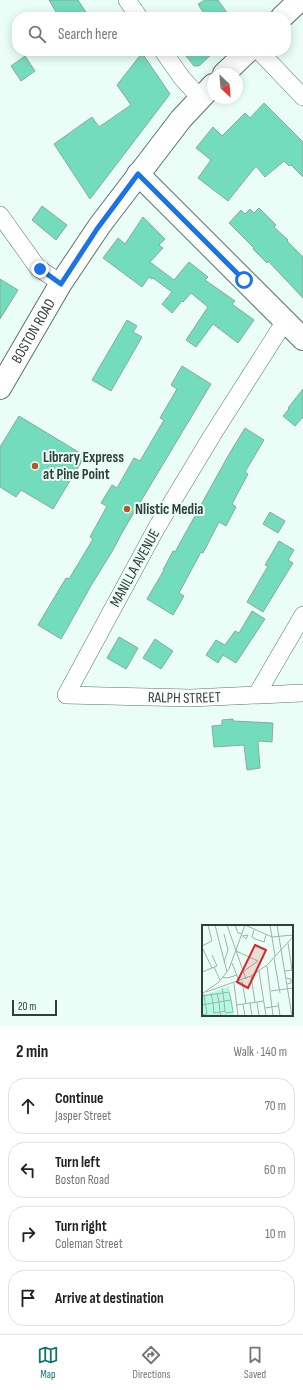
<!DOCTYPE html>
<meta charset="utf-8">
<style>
body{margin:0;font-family:"Sofia Sans Condensed",sans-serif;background:#f6f6f6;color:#222}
.compass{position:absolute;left:207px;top:68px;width:36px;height:36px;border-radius:50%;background:#fff;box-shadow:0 2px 10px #0003;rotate:154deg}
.scale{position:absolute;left:12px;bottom:10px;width:45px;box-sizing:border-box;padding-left:4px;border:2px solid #313e3a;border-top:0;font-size:11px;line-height:14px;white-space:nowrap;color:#313e3a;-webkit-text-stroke:3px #eafef7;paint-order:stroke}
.stop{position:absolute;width:12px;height:12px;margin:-9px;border:3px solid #1a73e8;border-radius:50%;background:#fff}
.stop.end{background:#1a73e8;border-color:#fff;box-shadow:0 1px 4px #0008}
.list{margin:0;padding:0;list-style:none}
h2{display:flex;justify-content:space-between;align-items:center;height:52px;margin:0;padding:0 16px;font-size:17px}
h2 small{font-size:13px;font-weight:400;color:#767676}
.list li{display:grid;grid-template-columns:26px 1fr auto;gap:12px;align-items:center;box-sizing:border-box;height:56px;margin:0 8px 8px;padding:0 8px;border:1px solid #e0e0e0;border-radius:16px}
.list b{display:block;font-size:15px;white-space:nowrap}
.list p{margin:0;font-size:13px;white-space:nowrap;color:#767676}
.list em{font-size:13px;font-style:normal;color:#767676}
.icon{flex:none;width:22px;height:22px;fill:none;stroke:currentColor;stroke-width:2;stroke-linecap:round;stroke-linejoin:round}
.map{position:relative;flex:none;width:303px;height:1026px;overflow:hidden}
.search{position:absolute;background:#fff;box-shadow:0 2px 10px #0003;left:12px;right:12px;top:12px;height:44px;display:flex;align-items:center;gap:10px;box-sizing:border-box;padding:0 14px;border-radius:16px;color:#767676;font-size:15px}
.sheet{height:308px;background:#fff}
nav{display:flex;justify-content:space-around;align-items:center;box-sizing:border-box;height:56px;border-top:1px solid #e0e0e0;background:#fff;font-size:11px;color:#767676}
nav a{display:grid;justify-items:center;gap:2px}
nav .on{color:#0f766e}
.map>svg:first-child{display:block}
.building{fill:#73dcbc;stroke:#8aa99e}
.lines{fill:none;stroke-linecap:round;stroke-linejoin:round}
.minor-casing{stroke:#57746a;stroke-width:18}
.secondary-casing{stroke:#57746a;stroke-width:24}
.primary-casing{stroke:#57746a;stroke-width:24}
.minor{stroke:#fff;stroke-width:17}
.secondary{stroke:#fff;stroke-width:22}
.primary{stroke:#fff;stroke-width:22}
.route{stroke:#1a73e8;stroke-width:5}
.poi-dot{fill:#ba5524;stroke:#eafef7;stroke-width:1.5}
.labels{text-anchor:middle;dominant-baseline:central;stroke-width:4;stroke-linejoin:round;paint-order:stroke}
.street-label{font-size:15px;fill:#313e3a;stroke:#eafef7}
.poi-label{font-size:15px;font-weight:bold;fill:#313e3a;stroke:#eafef7;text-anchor:start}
.inset-road{fill:none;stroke:#a0b1ab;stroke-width:1}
.view{fill:#d62828;fill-opacity:0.15;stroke:#d62828;stroke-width:2}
.inset-edge{fill:none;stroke:#313e3a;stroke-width:2}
</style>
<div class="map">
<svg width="303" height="1026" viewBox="0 0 303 1026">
<rect width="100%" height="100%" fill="#eafef7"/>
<path class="building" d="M49,0h29l11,17h-30z
M205,0h13l12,17h-24l-8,-13z
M182,51h33l-16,15h-5z
M142,53l28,41 -80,105 -36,-55 38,-27 7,10 32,-22 -14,-20z
M25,56l10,15 -14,10 -10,-15z
M264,103l39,39v35l-12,-12 -2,1 -5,-5 -19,16 -9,-11 -28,35 -30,-23 13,-18 -15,-12 17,-21 9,9 23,-23 5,5z
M42,206l25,19 -11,15 -24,-20z
M259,208l17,17 -2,2 14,13 -1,1 16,16v41l-35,-37 -1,2 -14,-14 1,-1 -25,-25 12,-13 4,4 5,-5 4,4z
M143,217l22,22 -6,6 4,3 -13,14 24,18 15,-18 19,15 -3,3 30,21 -3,3 22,16 -16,23 -25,-19 -17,23 -10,-7 22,-33 -17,-14 -8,9 -1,-1 -10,12 -10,-9 10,-12 -19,-14 -1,1 -3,-2 -7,10 -39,-29 15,-20 7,6z
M0,279l18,11 -18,29z
M127,320l10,6 -4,6 9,5 -31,54 -19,-11z
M182,366l29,18 -88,147 -10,19 -21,34 -31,55 -23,-14 28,-47 3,1 24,-40 -3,-2 17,-31 -6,-3 11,-18 5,3 17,-30 6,3 24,-41 -4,-2 17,-29 -6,-4z
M303,389v28l-8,9 -12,-10 6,-7 -1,-1z
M19,416l66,40 -32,53 -32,-19 -5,7 -16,-10v-40z
M245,428l19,12 -19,32 3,2 -16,30 4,3 -10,19 -7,-4 -16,31 -2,-1 -22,41 5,3 -11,19 -26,-16 17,-29h-1l10,-19 2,1 53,-96z
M270,512l15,9 -7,12 -15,-9z
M279,541l15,9 -6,10 5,3 -30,49 -16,-10 21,-36 -3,-1z
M252,611l13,8 -29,44 -13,-8 -5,8 -12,-8 10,-15 9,5 10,-14 4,2z
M119,637l19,11 -12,21 -19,-11z
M155,639l18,12 -12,18 -18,-11z
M233,719v2l40,2 -1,19 -14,-1 2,27 -13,2 -3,-25 -30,2 -2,-21 10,-1v-5z"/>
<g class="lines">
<defs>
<g id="minor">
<path d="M127,0l12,17"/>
<path d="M163,51l19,27 18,20"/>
<path d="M259,51l44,46"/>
<path d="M0,215l38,53 23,15"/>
<path id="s1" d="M285,321l-72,113 -56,93 -91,168 125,3 112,-5"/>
<path d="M257,694l46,-79"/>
</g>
<path id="secondary" d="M138,174l165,165"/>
<g id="primary">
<path d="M282,17l18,-17"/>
<path d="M224,74l24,-23"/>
<path id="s2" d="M0,388l61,-105 39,-58 81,-106 32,-34"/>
</g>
</defs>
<use href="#minor" class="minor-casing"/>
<use href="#secondary" class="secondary-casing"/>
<use href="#primary" class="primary-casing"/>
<use href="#minor" class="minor"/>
<use href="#secondary" class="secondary"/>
<use href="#primary" class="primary"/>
</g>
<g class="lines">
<path class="route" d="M40,269l21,15 36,-55 41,-55 106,106"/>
</g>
<g class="poi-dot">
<circle cx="35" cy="466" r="4"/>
<circle cx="127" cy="509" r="4"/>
</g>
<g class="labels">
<g class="street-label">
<text stroke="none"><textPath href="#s2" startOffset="66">BOSTON ROAD</textPath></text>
<text transform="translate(135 568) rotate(-61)">MANILLA AVENUE</text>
<text stroke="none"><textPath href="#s1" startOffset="552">RALPH STREET</textPath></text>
</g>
<g class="poi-label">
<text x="43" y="457">Library Express<tspan x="43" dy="17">at Pine Point</tspan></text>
<text x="135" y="509">Nlistic Media</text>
</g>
</g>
<g transform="translate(202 925)">
<rect width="91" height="91" fill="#eafef7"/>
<path d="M27,61l5,30h-32v-20z" fill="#b0fce3"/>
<path class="inset-road" d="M13,0l12,47M25,0l19,54M33,0l3,8 4,1M68,0l5,31M75,0l15,91M52,5l-2,7 3,2 9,3 2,-7M40,11l6,-1 -2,4 -3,-3M0,21l10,-5 -4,-16M0,22l10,21M34,26l22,10 -14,10M72,33l6,35M22,37l4,-12 -4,-16M30,38l7,18M65,41l6,50M12,42l6,13M57,46l7,45M83,46l7,-1 -4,-27M0,47l15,-6 -5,-11M49,51l4,26M21,52l4,1 10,-3M84,53l5,1v4l-4,1M40,56l4,23M32,58l4,33M69,66l22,-3M4,67l45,-16 16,-11 26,-28M1,68l16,-11 10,-13 16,-44 27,12 21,-2M15,68l2,9 5,-1 1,10M0,71l21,-3 -1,-5M55,77l2,14M76,77l2,14M48,78l2,13M41,79l2,12M0,80l11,-2 -2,-10M34,80l28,-4M63,83l13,-2M0,90l5,-1 -3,-20M19,91l-1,-4 -1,-10 -6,1 1,10 6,-1 5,-1 1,2 7,-1 -2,-12 -7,1 -1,-8 6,-1 2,8"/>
<path class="view" d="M53,20l11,5 -18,38 -11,-6z"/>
<rect width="91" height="91" class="inset-edge"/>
</g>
</svg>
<svg class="compass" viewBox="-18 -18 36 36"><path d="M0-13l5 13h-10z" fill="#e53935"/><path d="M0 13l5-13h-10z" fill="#767676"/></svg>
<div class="scale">20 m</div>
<div class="stop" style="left:244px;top:280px"></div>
<div class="stop end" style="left:40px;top:269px"></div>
<div class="search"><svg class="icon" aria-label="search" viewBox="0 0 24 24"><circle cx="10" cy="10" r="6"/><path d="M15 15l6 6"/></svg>Search here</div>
</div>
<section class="sheet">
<h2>2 min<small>Walk · 140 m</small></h2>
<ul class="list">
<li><svg class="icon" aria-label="ahead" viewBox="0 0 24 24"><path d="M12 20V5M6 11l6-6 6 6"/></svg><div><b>Continue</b><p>Jasper Street</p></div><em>70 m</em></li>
<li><svg class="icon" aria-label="left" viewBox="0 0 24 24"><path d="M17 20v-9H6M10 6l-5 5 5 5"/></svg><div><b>Turn left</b><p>Boston Road</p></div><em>60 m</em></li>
<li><svg class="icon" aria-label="right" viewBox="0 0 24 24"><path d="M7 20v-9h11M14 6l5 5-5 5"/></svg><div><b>Turn right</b><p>Coleman Street</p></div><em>10 m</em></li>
<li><svg class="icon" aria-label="arrive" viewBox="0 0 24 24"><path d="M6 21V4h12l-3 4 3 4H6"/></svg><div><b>Arrive at destination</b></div></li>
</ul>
</section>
<nav>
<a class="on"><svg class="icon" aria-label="map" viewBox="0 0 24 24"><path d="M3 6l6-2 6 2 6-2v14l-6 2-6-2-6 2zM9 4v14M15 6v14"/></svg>Map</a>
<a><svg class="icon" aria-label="directions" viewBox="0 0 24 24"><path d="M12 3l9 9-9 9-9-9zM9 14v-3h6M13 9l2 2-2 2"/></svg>Directions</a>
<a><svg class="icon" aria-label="saved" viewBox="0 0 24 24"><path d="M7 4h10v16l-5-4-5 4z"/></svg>Saved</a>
</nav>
